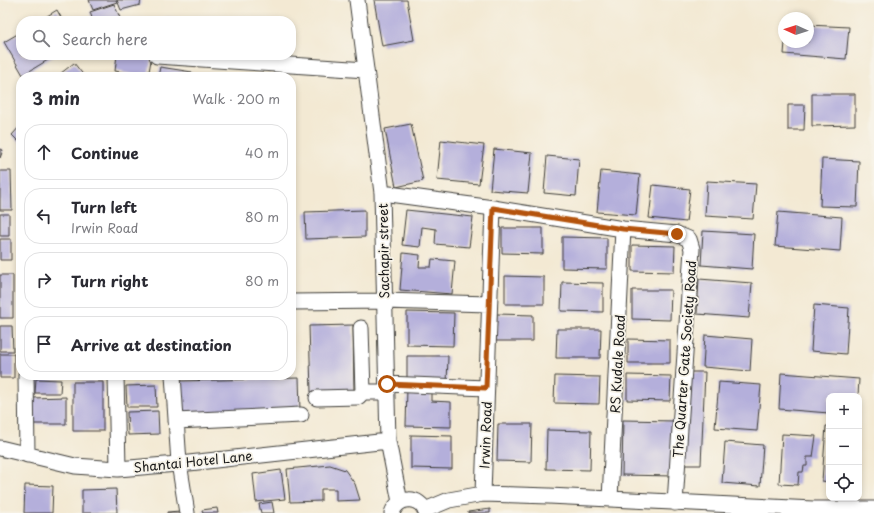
<!DOCTYPE html>
<meta charset="utf-8">
<style>
body{margin:0;font-family:"Playpen Sans",sans-serif;background:#f7f7f7;color:#2b2b33}
.controls{position:absolute;right:12px;bottom:12px;display:grid;overflow:hidden;border-radius:8px;box-shadow:0 2px 6px #0003}
.controls button{width:36px;height:36px;display:grid;place-items:center;padding:0;border:0;border-bottom:1px solid #e1e1e2;background:#fff;color:#2b2b33;font:20px sans-serif}
.compass{position:absolute;left:778px;top:12px;width:36px;height:36px;border-radius:50%;background:#fff;box-shadow:0 2px 6px #0003;rotate:273deg}
.stop{position:absolute;width:12px;height:12px;margin:-9px;border:3px solid #b45309;border-radius:50%;background:#fff}
.stop.end{background:#b45309;border-color:#fff;box-shadow:0 1px 4px #0008}
.list{margin:0;padding:0;list-style:none}
h2{display:flex;justify-content:space-between;align-items:center;height:52px;margin:0;padding:0 16px;font-size:17px}
h2 small{font-size:13px;font-weight:400;color:#7c7c81}
.list li{display:grid;grid-template-columns:26px 1fr auto;gap:12px;align-items:center;box-sizing:border-box;height:56px;margin:0 8px 8px;padding:0 8px;border:1px solid #e1e1e2;border-radius:16px}
.list b{display:block;font-size:15px;white-space:nowrap}
.list p{margin:0;font-size:13px;white-space:nowrap;color:#7c7c81}
.list em{font-size:13px;font-style:normal;color:#7c7c81}
.icon{flex:none;width:22px;height:22px;fill:none;stroke:currentColor;stroke-width:2;stroke-linecap:round;stroke-linejoin:round}
.map{position:relative;flex:none;width:874px;height:513px;overflow:hidden}
.search{position:absolute;background:#fff;box-shadow:0 2px 6px #0003;left:16px;top:16px;width:280px;height:44px;display:flex;align-items:center;gap:10px;box-sizing:border-box;padding:0 14px;border-radius:16px;color:#7c7c81;font-size:15px}
.panel{position:absolute;background:#fff;box-shadow:0 2px 6px #0003;left:16px;top:72px;width:280px;height:308px;border-radius:16px}
.map>svg:first-child{display:block}
.building{fill:#b4afdb}
.lines{fill:none;stroke-linecap:round;stroke-linejoin:round}
.minor-casing{stroke:#3c3b37;stroke-width:17}
.minor{stroke:#fff;stroke-width:15}
.route{stroke:#b45309;stroke-width:5}
.labels{text-anchor:middle;dominant-baseline:central;stroke-width:3.5;stroke-linejoin:round;paint-order:stroke}
.street-label{font-size:13px;fill:#1c1c1c;stroke:#f7f3e8}
</style>
<div class="map">
<svg width="874" height="513" viewBox="0 0 874 513">
<rect width="100%" height="100%" fill="#f7f3e8"/>
<filter id="ink" filterUnits="userSpaceOnUse"><feTurbulence type="fractalNoise" baseFrequency=".025" numOctaves="2"/><feDisplacementMap in="SourceGraphic" scale="8" xChannelSelector="R" yChannelSelector="G"/><feConvolveMatrix kernelMatrix="1 2 1 2 8 2 1 2 1" color-interpolation-filters="sRGB"/></filter>
<filter id="wash" filterUnits="userSpaceOnUse"><feTurbulence type="fractalNoise" baseFrequency=".012" numOctaves="4" result="noise"/><feDisplacementMap in="SourceGraphic" scale="16" xChannelSelector="R" yChannelSelector="G"/><feGaussianBlur stdDeviation="0.9" result="paint"/><feColorMatrix in="noise" values="0 0 0 0 0 0 0 0 0 0 0 0 0 0 0 0 0 1.4 0 .05"/><feComposite in="paint" operator="in"/></filter>
<g filter="url(#wash)">
<rect width="100%" height="100%" fill="#f3e9d3"/>
<g id="blocks">
<path class="building" d="M89,0h27l1,2 -24,8z
M117,0h24l-1,5 -19,5z
M374,0h33l7,40 -32,6z
M114,4l6,14 -8,3h-19l-3,-9z
M57,10l6,11h-24z
M166,17l35,3v1h-35z
M808,25l41,2 -3,32 -62,-5 1,-12h23z
M21,32v23h35l-33,20 -19,-33z
M117,55h35l-4,22 -33,-6z
M74,63l11,14h-29z
M160,67l32,5 -1,5h-33z
M812,94h43v31l-43,1z
M788,105h17l-1,25h-16z
M411,124l12,57 -27,6 -11,-58z
M21,125v19l-9,-9z
M441,140l43,5 -5,39 -42,-4z
M0,149l3,1 -3,8z
M494,149l38,4 -4,40 -38,-3z
M547,156l32,3 -3,37 -32,-3z
M822,159l37,2 -2,46 -37,-1z
M0,171h11l1,39h-12z
M601,171l39,4 -4,40 -39,-3z
M707,181l49,3 -3,35 -48,-3z
M653,185l37,4 -4,33 -37,-4z
M365,210v27l-59,2 -1,-27z
M406,210l67,7 -4,30 -34,-3 1,-15 -14,-2 -2,20 -18,-2z
M778,212l64,5 -2,34 -65,-5z
M0,214h9v22h-9z
M502,228h41v26l-41,-1z
M703,231l51,3 -2,35 -51,-4z
M562,237l45,1v31l-45,-1z
M0,239h11v21h-11z
M632,245l43,1 -1,26 -42,-1z
M403,253l17,2 -1,12h12l1,-8 23,2 -3,33 -52,-4z
M0,275h13v43h-13z
M505,276l39,1v27h-39z
M699,279l53,4 -3,35 -52,-4z
M562,282l41,1v29l-42,-1z
M632,290h39l-1,30 -38,-1z
M814,305l35,3 -3,46 -35,-3z
M407,312l47,1 -1,33 -46,-1z
M497,314l36,1v26h-37z
M353,325l1,67h-43l-2,-66z
M0,326h12l1,25h-13z
M557,329h44l-1,29h-44z
M705,335l47,4 -2,32 -47,-4z
M628,339l42,1v23h-42z
M0,354h14v24h-14z
M407,356h41l-1,28 -40,-1z
M685,372h20l-4,93h-19z
M781,373l78,6 -1,17h-29v17l-50,-4z
M75,375h28v2l-28,1z
M125,375h17v1l-17,1z
M627,375l44,1 -1,25 -43,-1z
M555,376l45,1 -1,27 -45,-1z
M299,378l1,33 -119,4 -1,-34z
M36,379l25,1 -1,13h-25z
M73,382h30v49h-30z
M719,382l42,3 -4,46 -42,-3z
M156,385l1,22h-30l-1,-21z
M407,388h24v13l20,1v25l-45,-1z
M66,397v27h-33l-1,-26z
M158,411l1,23 -31,1 -1,-23z
M623,420l51,1 -1,55 -51,-1z
M498,424h34l-1,38 -34,-1z
M826,426h3v56l-7,-1z
M547,430l44,1 -1,39 -44,-1z
M782,434l34,2 -3,21h-6v9h-3l-1,6h-4l-1,13 -19,-1z
M411,435l41,1v33l-41,-1z
M725,442l38,3 -3,41 -38,-3z
M330,465l15,5 10,14 5,16 -24,1v-12h-15v12l-31,1 -3,-33z
M281,470l4,29 -29,3 -3,-28z
M25,485l28,1 -1,27h-28z
M116,489l1,24h-35v-23z
M272,502l2,11h-13l-2,-9z
M217,508l1,5h-15l-1,-3z
M490,509v4h-22v-1z
M180,511v2h-13v-1z"/>
</g>
</g>
<g filter="url(#ink)">
<use href="#blocks" fill-opacity="0" stroke="#3c3b37" stroke-width="1"/>
<g class="lines">
<defs>
<path id="minor" d="M357,0l25,193 6,248 12,61
M157,56l209,14
M382,193l111,15 130,21 54,5 12,5 3,10 -17,254
M293,302l91,-1 105,3
M361,328l2,64
M26,375l1,80
M116,375l2,94
M173,375l6,88 8,50
M387,384l99,4
M317,398l41,-1 5,-5h24
M176,421l125,-6
M0,448l75,18 43,3 71,-6 199,-22
M483,494l10,-286
M610,499l13,-270
M425,510l24,-10 34,-6 66,2 264,13h61
M392,513c6,-17 28,-18 34,0"/>
</defs>
<use href="#minor" class="minor-casing"/>
<use href="#minor" class="minor"/>
</g>
</g>
<g class="lines" filter="url(#ink)">
<path class="route" d="M387,384l99,4 7,-180 130,21 54,5"/>
</g>
<g class="labels">
<g class="street-label">
<text transform="translate(383 251) rotate(-91)">Sachapir street</text>
<text transform="translate(684 359) rotate(-86)">The Quarter Gate Society Road</text>
<text transform="translate(617 364) rotate(-87)">RS Kudale Road</text>
<text transform="translate(485 435) rotate(-88)">Irwin Road</text>
<text transform="translate(193 461) rotate(-6)">Shantai Hotel Lane</text>
</g>
</g>
</svg>
<div class="controls">
<button>+</button>
<button>−</button>
<button><svg class="icon" aria-label="locate" viewBox="0 0 24 24"><circle cx="12" cy="12" r="6"/><path d="M12 2v4M12 18v4M2 12h4M18 12h4"/></svg></button>
</div>
<svg class="compass" viewBox="-18 -18 36 36"><path d="M0-13l5 13h-10z" fill="#e53935"/><path d="M0 13l5-13h-10z" fill="#7c7c81"/></svg>
<div class="stop" style="left:387px;top:384px"></div>
<div class="stop end" style="left:677px;top:234px"></div>
<div class="search"><svg class="icon" aria-label="search" viewBox="0 0 24 24"><circle cx="10" cy="10" r="6"/><path d="M15 15l6 6"/></svg>Search here</div>
<section class="panel">
<h2>3 min<small>Walk · 200 m</small></h2>
<ul class="list">
<li><svg class="icon" aria-label="ahead" viewBox="0 0 24 24"><path d="M12 20V5M6 11l6-6 6 6"/></svg><div><b>Continue</b></div><em>40 m</em></li>
<li><svg class="icon" aria-label="left" viewBox="0 0 24 24"><path d="M17 20v-9H6M10 6l-5 5 5 5"/></svg><div><b>Turn left</b><p>Irwin Road</p></div><em>80 m</em></li>
<li><svg class="icon" aria-label="right" viewBox="0 0 24 24"><path d="M7 20v-9h11M14 6l5 5-5 5"/></svg><div><b>Turn right</b></div><em>80 m</em></li>
<li><svg class="icon" aria-label="arrive" viewBox="0 0 24 24"><path d="M6 21V4h12l-3 4 3 4H6"/></svg><div><b>Arrive at destination</b></div></li>
</ul>
</section>
</div>
